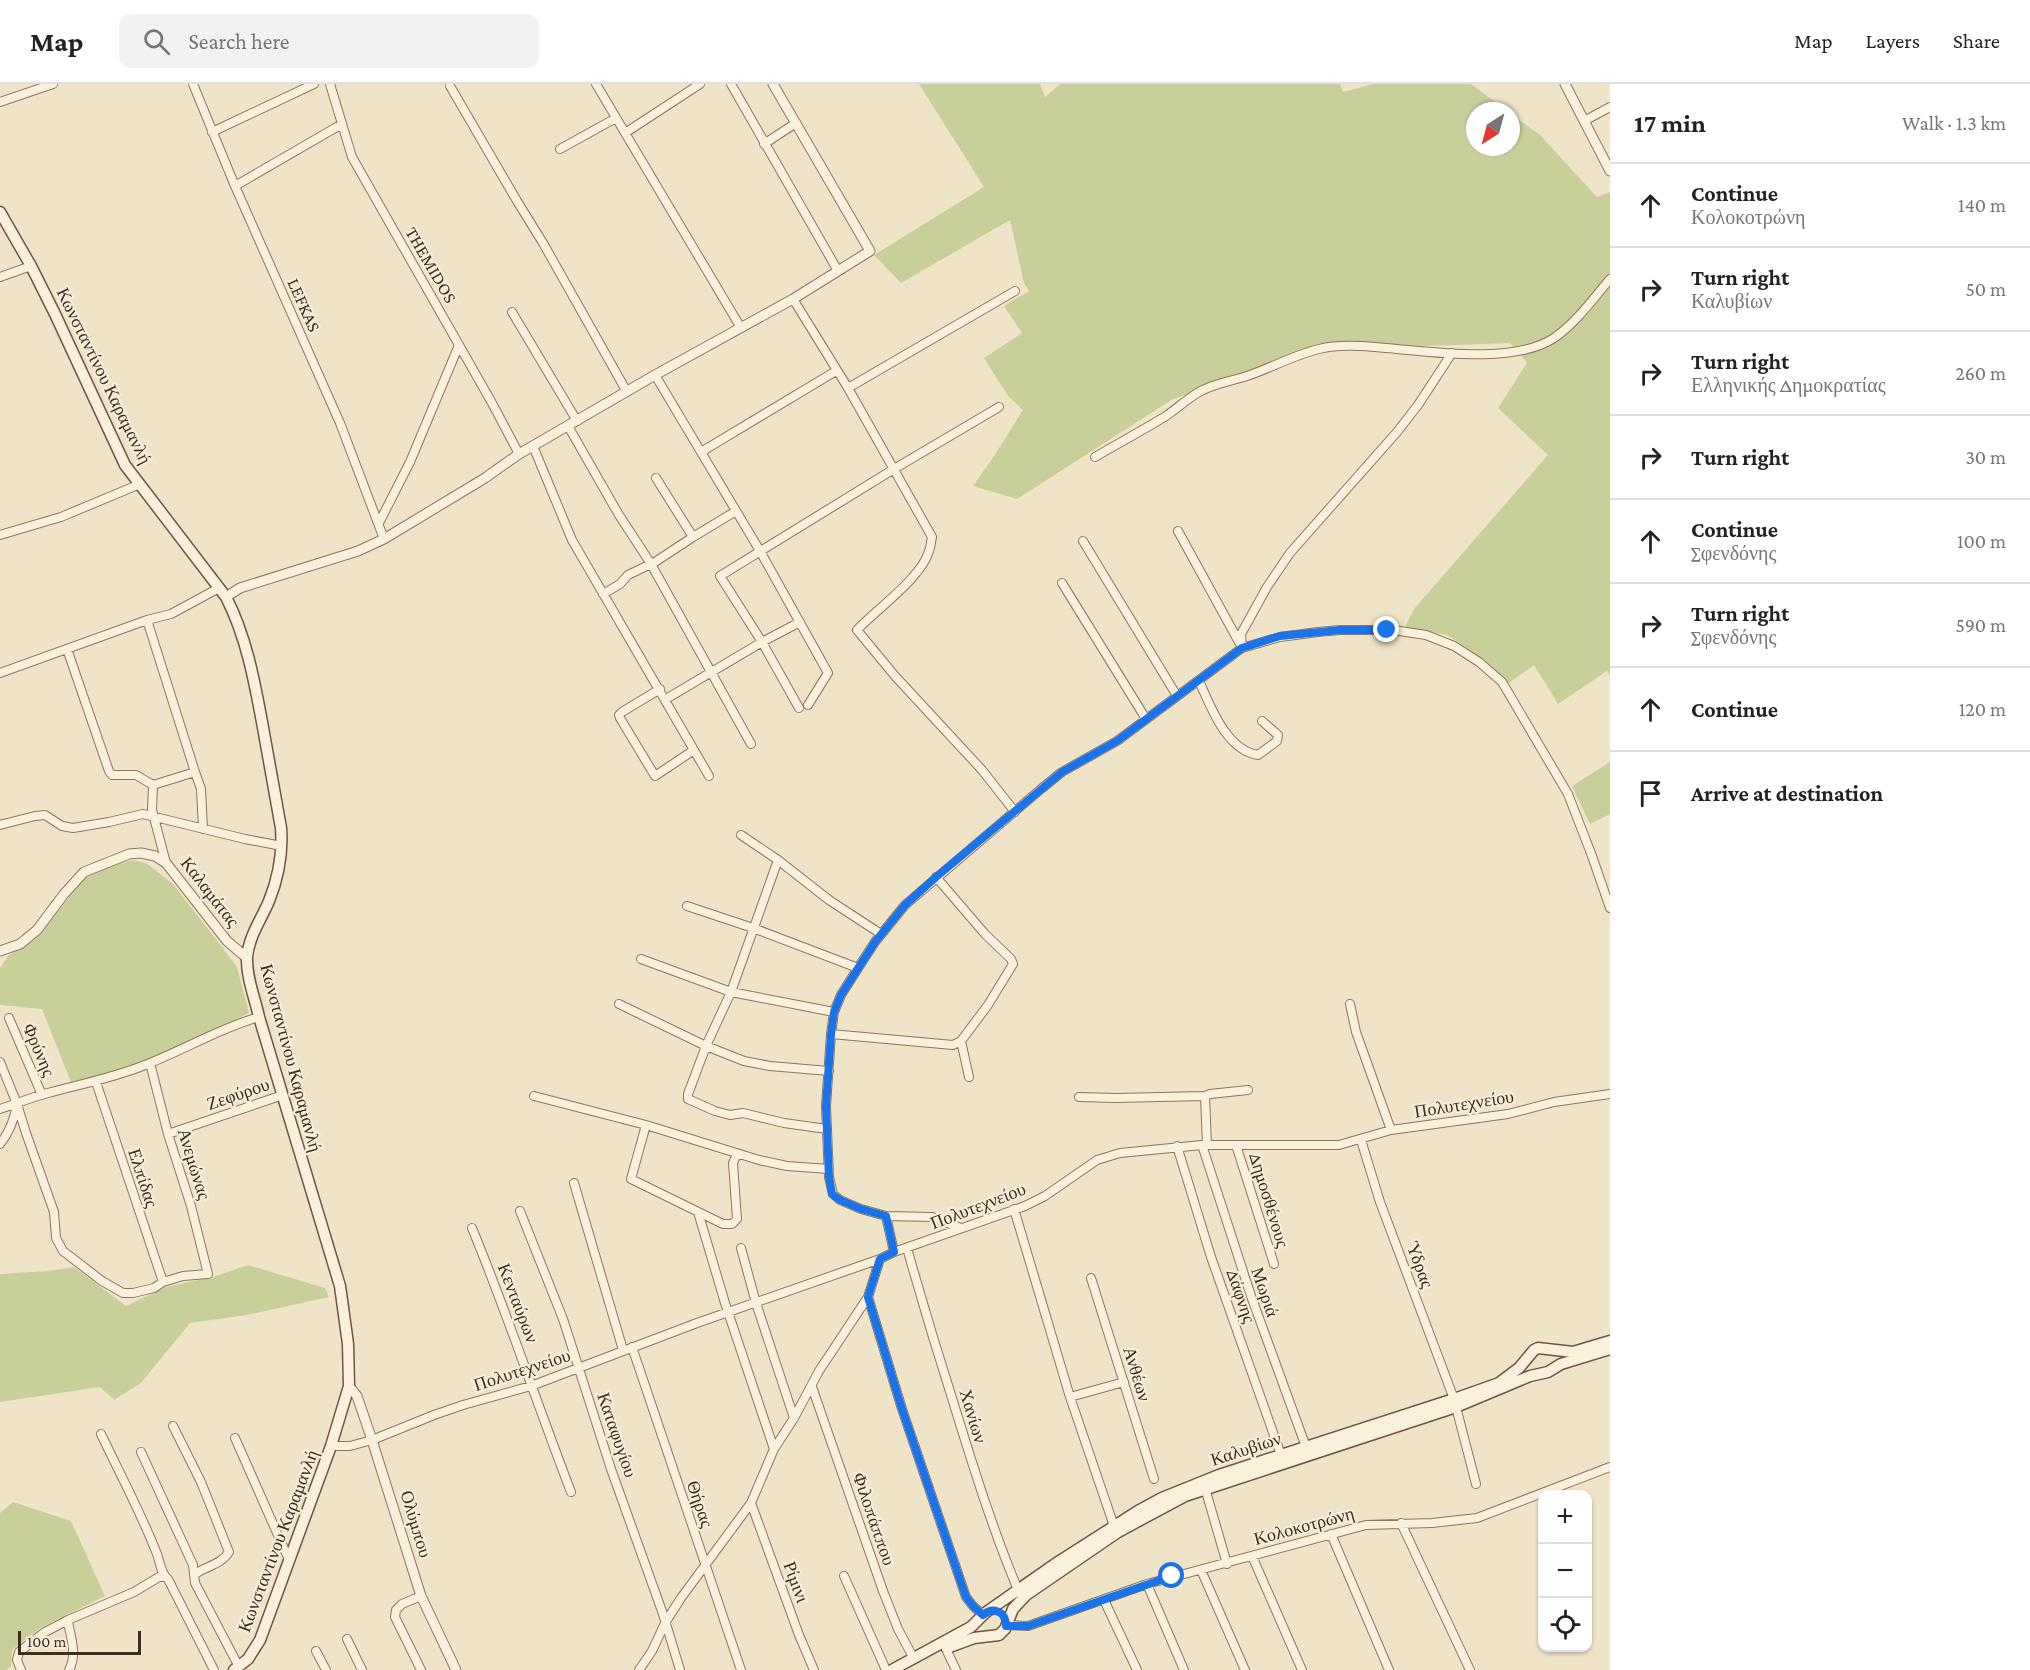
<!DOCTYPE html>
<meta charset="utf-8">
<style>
body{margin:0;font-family:"Crimson Pro",serif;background:#f2f2f2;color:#222}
.controls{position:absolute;right:18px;bottom:18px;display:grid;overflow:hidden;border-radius:12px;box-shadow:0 2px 4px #0004}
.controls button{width:54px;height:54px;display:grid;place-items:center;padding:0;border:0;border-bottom:2px solid #e0e0e0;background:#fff;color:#222;font:30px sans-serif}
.compass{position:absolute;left:1466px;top:18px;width:54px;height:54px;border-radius:50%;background:#fff;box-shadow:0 2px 4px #0004;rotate:216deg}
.scale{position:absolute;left:18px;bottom:15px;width:123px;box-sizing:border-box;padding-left:6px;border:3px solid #3d2e20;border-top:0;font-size:16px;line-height:21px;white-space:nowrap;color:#3d2e20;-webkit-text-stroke:4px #f7eed8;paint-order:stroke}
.stop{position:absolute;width:18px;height:18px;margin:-14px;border:4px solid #1a73e8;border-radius:50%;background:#fff}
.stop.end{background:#1a73e8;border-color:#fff;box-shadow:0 2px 6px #0008}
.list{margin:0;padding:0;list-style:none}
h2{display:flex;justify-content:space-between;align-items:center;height:78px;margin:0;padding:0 24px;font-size:26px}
h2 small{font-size:20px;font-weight:400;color:#767676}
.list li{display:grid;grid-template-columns:39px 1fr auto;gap:18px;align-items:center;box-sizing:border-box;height:84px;padding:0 24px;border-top:2px solid #e0e0e0}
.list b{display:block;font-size:22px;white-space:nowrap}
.list p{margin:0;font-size:20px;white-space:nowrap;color:#767676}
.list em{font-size:20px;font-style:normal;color:#767676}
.icon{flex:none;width:33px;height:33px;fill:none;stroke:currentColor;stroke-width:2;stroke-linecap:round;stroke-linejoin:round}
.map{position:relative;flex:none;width:1610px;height:1586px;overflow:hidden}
header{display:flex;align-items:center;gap:36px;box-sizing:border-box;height:84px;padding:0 30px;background:#fff;border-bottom:2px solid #e0e0e0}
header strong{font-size:28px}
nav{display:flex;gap:33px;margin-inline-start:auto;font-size:21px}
.search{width:420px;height:54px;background:#f2f2f2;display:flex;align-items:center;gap:15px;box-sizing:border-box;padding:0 21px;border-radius:12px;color:#767676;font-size:22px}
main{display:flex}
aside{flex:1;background:#fff}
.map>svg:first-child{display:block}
.grass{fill:#c9cf9b}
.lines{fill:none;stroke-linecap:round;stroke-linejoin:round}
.minor-casing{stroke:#8d765c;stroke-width:10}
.tertiary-casing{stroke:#8d765c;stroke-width:11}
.secondary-casing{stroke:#6f573f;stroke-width:13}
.minor{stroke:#faf1dc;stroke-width:8}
.tertiary{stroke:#faf1dc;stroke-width:9}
.secondary{stroke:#faf1dc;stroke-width:10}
.route{stroke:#1a73e8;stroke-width:8}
.labels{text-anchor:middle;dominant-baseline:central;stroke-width:4.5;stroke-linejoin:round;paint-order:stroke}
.street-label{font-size:18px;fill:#3d2e20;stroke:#f7eed8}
</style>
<header>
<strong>Map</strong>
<div class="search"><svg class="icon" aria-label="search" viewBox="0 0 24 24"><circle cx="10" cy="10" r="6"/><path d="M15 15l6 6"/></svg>Search here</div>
<nav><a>Map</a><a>Layers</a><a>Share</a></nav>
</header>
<main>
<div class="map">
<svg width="1610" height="1586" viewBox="0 0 1610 1586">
<rect width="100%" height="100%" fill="#f0e4c8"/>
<path class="grass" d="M919,0h121l5,13 15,-13h280l3,8 30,-8h98l36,27h-32v36h36v-33l29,21 57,62 13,-5v484l-3,-5 -49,33 -24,-39 -25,18 -32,-28 -30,-20 -42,-8 9,-18 134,-154 -50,-47 29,-45 -17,-20 -194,7 -143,49 -156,100 -44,-13 19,-27 31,-49 -15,-14 -24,-38 38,-25 -18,-27 25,-15 -5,-8 -14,-63 -109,63 -27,-28 110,-68z
M1610,678v52l-20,10 -18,-38z
M133,776l13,3 26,20 50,64 15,20 12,46 -33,18 -68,29 -71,23 -6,-1 -29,-73 -42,-4v-37l8,-12 26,-16 51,-62 28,-13z
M248,1181l77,23 4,9 -82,18 -57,8 -49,60 -27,17 -14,-13 -100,15v-128l48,-3 26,-4 52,39 40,-19 47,-10z
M13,1418l58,19 34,75 -63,31 -30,23 -1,17 -5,3h-6v-157z"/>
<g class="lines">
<defs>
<path id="minor" d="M193,0l42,102 105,237 44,116
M330,0l22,73 140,246 27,51
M596,0l145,244
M731,0l107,187
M450,2l67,115 26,42 84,149
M0,18l53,-18
M1584,37l26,-14
M212,48l102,-48
M625,49l75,-49
M764,60l32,-21
M560,65l56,-31
M235,102l107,-62
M0,193l31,-11
M793,215l55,89 84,149c-1,4 -1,9 -3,14 -7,26 -52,58 -72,79l38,46 87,94 33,42
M512,228l65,109
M655,291l105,176 68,122 -20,32
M848,304l167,-97
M568,342l51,89 32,49 100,180
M533,362l39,94 137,236
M701,368l135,-81
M1095,373c24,-14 48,-27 71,-41 13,-9 24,-20 37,-26 14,-7 29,-9 44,-14 24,-8 47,-21 72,-27 25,-6 53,-2 78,0 43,4 119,14 157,-11 22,-15 39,-39 56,-59
M656,394l37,59 43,-26
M379,439l31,-61 49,-117
M1178,447l62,113
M0,451l61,-18 79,-33
M1083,457l94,155
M1062,499l84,136
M603,510l17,-10 8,-9 27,-13 38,-25
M147,536l48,152
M1242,564l-1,-14 26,-47 23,-34 107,-121 21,-27 34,-52
M67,565l42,122 3,4h24l17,10 42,-13 6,17 2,40
M0,589l147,-53 24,-6 48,-26
M1199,597c12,26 27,69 59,74l19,-14 1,-6 -16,-14
M660,605l-38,23 -3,3 1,3 35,58 39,-26
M666,615l96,-57 38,-20
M799,624l-37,-66 -42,-66 174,-107 105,-62
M153,701l-1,25 14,53
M0,741l35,-9 10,-1 17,11 11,2 36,-6 34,-8 102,25 37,7
M741,751l37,25 -47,132 -25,54 -18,48v5l27,12 15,4 13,-2 41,10 43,6
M778,776l51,40 52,34
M936,793l49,57 26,25 2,5 -25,41 -27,36 8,36
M687,822l66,22 105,40
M641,875l90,33 103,20
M619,920l87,42 38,15 26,5 59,5
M1350,920l6,28 35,98
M9,934l33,77
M831,950l122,11 8,-4
M0,978l17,42 9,29 28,79 2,26 7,13 39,30 21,12h10l21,-5 9,-6 20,-6 25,-2 -17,-68 -23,-72 -18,-71
M96,998l67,200
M534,1012l112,29
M1079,1013l37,1 89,-2
M0,1025c16,-5 32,-12 48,-16 33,-9 65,-15 97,-28 39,-15 75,-37 114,-48
M168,1050l115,-39
M1361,1056l19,62 74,197
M0,1060c10,-12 14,-24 17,-39
M1202,1061l49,151 55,151
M1207,1061l-2,-49 5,-2 38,-4
M1236,1061l38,119
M1177,1062l34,111 70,198
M737,1070l-4,9 4,56 -5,5h-9l-92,-45 15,-54 113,35 28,6 42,3
M574,1099l49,167
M1014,1125l56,188 44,129
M520,1127l43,108 48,150 52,145 17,56
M698,1128l27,91 49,146
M886,1132l46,1 29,11
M472,1144c36,87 65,176 99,264
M741,1164l15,55 38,115
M907,1164c14,50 29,100 45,150 20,65 40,130 66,192
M894,1168l-8,-36 -25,-7 -21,-9 -7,-6 -4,-17 -3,-71 5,-72 3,-22 7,-17 17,-27 17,-26 30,-37 136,-116 21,-17 55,-31 125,-93 38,-11 38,-5 22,-2h53l33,5 28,11 25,16 23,20 66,112 24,62 18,52
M1091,1194l63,201
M868,1213l34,112 64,188 7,9 10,9
M632,1263l109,323
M812,1303l71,204 15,38 16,30
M1070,1313l54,-15
M1456,1323l20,77
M173,1342l28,56 28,70c-8,13 -24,14 -35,23
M101,1350c19,40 40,79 56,120 3,8 4,20 11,25l46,91
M235,1354l54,122
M331,1362h19l22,-6 62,-25 29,-10 68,-19 166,-63 183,-64 14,-7 131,-46 20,-10 52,-36 23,-7 82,-8h137l52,-15 117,-16 46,-12 56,-8
M141,1368l52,113 2,18 44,84
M1205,1404l22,76
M751,1419l48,132 15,35
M1401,1439l69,147
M1331,1450l58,136
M1252,1472l50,114
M1201,1486l44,100
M844,1492l42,94
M1147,1500l37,86
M1104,1516l33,70
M1006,1541l22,1 119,-42 219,-59 66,-2 45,-5 133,-51
M347,1555l15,31
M946,1565l10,21
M316,1567l10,19
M21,1586l-4,-10 2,-8 26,-20 23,-12
M69,1586c9,-17 1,-32 -1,-50l66,-28 25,-15h5
M421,1586l-26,-53 1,-7 6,-6 19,-8
M639,1586l13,-19 13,-28 16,-25 70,-95 23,-54 20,-31 25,-47 49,-74 12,-38"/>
<path id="tertiary" d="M1565,0l45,87
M226,513l14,-9 118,-37 26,-12 101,-61 34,-24 136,-79 138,-76 77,-48 -97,-167
M0,867l20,-7 17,-14 27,-36 20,-22 45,-18 12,-1 14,3 11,7 61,78 20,17
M349,1302l8,10 15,44 49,156 35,74"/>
<path id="secondary" d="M0,128l31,54 24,48 70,151 101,132c20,39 28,82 36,125 6,35 13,71 19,106 2,26 -2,48 -12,73 -8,19 -20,35 -22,56 -1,20 8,41 12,60l81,269 8,58 1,42 -18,60 -71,194 -12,19 -14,11
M947,1564l27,-10 25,-3 6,-6 8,-20 13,-14 92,-63 67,-36 271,-89 74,-31 18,-4 13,-8 49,-15
M892,1586l79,-43 14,-14 70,-49 83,-53 24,-13 57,-23 235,-76 45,-16 20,-15 15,-18 4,-2 35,4 37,-11"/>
</defs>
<use href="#minor" class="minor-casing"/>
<use href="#tertiary" class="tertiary-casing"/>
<use href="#secondary" class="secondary-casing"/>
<use href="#minor" class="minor"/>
<use href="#tertiary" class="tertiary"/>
<use href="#secondary" class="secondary"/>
</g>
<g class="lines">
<path class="route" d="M1172,1492l-144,50h-22c0,-14 -12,-20 -23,-11l-10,-9 -7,-9 -64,-188 -34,-112 12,-38 14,-7 -8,-36 -25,-7 -21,-9 -8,-6 -3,-17 -3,-71 5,-72 3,-22 7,-17 34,-53 30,-37 31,-28 126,-105 55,-31 125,-93 38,-12 60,-6h47"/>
</g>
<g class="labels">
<g class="street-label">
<text transform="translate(431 181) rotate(60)">THEMIDOS</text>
<text transform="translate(304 221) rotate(66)">LEFKAS</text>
<text transform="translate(104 292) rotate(64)">Κωνσταντίνου Καραμανλή</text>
<text transform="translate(210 808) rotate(52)">Καλαμάτας</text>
<text transform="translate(39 966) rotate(67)">Φρύνης</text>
<text transform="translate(291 974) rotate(75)">Κωνσταντίνου Καραμανλή</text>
<text transform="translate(238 1010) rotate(-19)">Ζεφύρου</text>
<text transform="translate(1464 1020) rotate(-9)">Πολυτεχνείου</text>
<text transform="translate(194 1080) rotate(73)">Ανεμώνας</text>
<text transform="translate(143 1094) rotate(72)">Ελπίδας</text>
<text transform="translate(1269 1116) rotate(73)">Δημοσθένους</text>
<text transform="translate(978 1122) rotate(-21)">Πολυτεχνείου</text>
<text transform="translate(1420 1181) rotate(70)">Ύδρας</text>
<text transform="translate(1265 1208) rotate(71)">Μωριά</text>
<text transform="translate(1241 1212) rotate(71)">Δάφνης</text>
<text transform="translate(518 1219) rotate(69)">Κενταύρων</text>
<text transform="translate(522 1286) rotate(-18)">Πολυτεχνείου</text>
<text transform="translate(1137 1290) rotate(73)">Ανθέων</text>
<text transform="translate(973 1332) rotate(73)">Χανίων</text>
<text transform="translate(617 1351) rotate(71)">Καταφυγίου</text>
<text transform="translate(1246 1365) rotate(-18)">Καλυβίων</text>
<text transform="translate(700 1420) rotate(71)">Θήρας</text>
<text transform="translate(874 1435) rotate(71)">Φιλοπάππου</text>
<text transform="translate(416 1440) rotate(73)">Ολύμπου</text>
<text transform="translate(1304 1442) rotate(-15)">Κολοκοτρώνη</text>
<text transform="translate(278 1457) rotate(-69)">Κωνσταντίνου Καραμανλή</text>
<text transform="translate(796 1498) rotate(70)">Ρίμινι</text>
</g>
</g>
</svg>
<div class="controls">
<button>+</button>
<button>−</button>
<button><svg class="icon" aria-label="locate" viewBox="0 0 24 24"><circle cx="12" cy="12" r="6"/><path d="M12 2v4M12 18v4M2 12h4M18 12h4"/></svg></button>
</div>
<svg class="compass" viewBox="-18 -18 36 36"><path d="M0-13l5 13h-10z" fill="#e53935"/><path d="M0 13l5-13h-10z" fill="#767676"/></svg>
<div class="scale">100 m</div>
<div class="stop" style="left:1172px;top:1492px"></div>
<div class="stop end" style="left:1387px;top:546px"></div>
</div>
<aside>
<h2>17 min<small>Walk · 1.3 km</small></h2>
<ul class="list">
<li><svg class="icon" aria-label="ahead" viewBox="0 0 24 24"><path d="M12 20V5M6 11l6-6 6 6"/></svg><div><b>Continue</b><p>Κολοκοτρώνη</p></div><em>140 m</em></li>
<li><svg class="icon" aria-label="right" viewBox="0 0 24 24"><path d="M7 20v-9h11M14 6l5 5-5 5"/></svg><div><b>Turn right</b><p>Καλυβίων</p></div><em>50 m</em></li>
<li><svg class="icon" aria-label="right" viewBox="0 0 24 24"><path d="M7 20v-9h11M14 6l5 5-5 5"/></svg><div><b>Turn right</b><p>Ελληνικής Δημοκρατίας</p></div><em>260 m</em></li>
<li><svg class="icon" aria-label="right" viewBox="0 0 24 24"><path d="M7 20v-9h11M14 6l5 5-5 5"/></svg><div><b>Turn right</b></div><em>30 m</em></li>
<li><svg class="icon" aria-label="ahead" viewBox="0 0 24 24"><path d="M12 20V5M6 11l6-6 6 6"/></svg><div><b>Continue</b><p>Σφενδόνης</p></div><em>100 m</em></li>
<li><svg class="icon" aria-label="right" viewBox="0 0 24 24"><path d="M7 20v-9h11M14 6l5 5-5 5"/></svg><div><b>Turn right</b><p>Σφενδόνης</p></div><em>590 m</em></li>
<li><svg class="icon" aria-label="ahead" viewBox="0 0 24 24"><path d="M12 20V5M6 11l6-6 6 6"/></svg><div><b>Continue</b></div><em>120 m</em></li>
<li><svg class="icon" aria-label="arrive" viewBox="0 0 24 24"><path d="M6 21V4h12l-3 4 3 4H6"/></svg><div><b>Arrive at destination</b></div></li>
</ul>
</aside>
</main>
